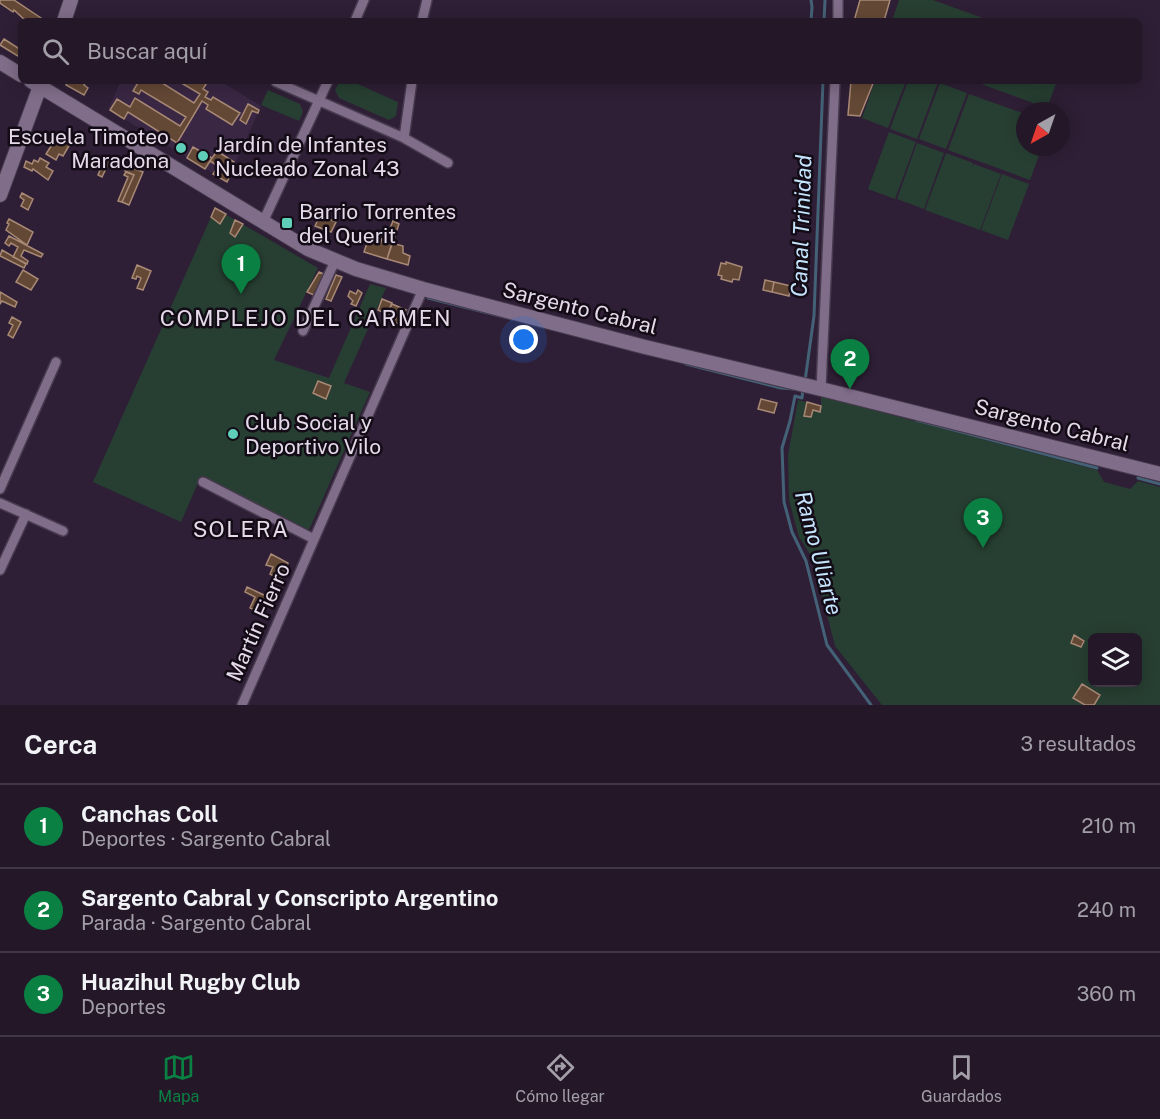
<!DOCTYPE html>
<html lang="es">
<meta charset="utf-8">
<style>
body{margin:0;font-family:"Public Sans",sans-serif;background:#2f2434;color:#f1f3f6}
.controls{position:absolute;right:18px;bottom:18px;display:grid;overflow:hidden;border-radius:9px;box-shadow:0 3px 15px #0003}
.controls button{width:54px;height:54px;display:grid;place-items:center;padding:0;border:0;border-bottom:2px solid #403645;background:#231728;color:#f1f3f6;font:30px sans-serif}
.compass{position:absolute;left:1016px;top:102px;width:54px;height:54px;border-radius:50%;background:#231728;box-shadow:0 3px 15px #0003;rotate:220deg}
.you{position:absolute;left:524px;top:340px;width:21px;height:21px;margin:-15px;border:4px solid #fff;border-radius:50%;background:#1a73e8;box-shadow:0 0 0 9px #1a73e833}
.badge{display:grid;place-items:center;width:39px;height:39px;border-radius:50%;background:#0b8043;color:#fff;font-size:20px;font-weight:700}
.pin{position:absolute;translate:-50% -50px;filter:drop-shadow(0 2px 3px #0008)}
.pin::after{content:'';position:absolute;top:32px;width:21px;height:18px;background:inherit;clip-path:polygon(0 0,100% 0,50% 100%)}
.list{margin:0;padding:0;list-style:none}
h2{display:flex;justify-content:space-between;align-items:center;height:78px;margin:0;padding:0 24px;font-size:26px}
h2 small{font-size:20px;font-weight:400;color:#a39fa8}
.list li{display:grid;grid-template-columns:39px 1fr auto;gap:18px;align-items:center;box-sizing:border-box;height:84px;padding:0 24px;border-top:2px solid #403645}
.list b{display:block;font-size:22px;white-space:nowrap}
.list p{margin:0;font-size:20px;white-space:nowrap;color:#a39fa8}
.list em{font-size:20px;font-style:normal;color:#a39fa8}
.icon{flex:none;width:33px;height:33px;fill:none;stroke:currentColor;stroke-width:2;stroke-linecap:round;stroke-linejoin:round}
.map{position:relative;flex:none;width:1160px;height:705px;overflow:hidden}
.search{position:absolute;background:#231728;box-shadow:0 3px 15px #0003;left:18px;right:18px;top:18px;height:66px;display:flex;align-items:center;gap:15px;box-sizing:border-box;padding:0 21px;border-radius:9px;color:#a39fa8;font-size:22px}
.sheet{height:330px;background:#231728}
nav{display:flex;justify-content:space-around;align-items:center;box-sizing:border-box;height:84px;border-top:2px solid #403645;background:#231728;font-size:16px;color:#a39fa8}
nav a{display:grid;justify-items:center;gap:3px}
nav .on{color:#0b8043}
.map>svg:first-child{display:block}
.built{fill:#3a2743}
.green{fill:#273f32;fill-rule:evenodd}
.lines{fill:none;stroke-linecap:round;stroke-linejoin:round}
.stream{stroke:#446277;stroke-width:3}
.building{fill:#644836;stroke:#a88975;stroke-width:1.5}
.minor-casing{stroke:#473a4e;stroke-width:12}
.secondary-casing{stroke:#473a4e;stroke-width:16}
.minor{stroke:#806d89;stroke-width:9}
.secondary{stroke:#806d89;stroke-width:14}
.poi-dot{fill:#5eceb8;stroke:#130c16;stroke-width:2}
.labels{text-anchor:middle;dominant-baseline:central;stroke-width:5;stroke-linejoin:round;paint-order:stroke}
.poi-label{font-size:21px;fill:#e4daea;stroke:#130c16;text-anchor:start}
.street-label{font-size:21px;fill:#e4daea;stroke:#130c16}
.water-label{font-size:22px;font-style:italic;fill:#c5e5fe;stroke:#130c16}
.neighbourhood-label{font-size:22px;letter-spacing:1.5px;fill:#e4daea;stroke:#130c16}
</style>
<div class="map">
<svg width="1160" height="705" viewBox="0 0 1160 705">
<rect width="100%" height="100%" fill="#2f1f36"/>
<path class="built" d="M121,81h99l41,25 -34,76 -119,-73z"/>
<path class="green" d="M899,0h34l58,21h-99z
M340,81h11l47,21 -2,14 -7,4 -50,-22 -4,-8z
M875,81h31l-18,47 -26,-10z
M908,81l30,1 -21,57 -27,-10z
M973,81h84l-10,27z
M940,83l27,10 -21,56 -27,-10z
M268,90l32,14 3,8 -4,9 -38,-16z
M969,94l56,20v33h17l-12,33 -82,-30z
M889,132l27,10 -21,57 -27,-10z
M917,143l27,10 -20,56 -27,-10z
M946,153l27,10 -1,5 2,-4 27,10 -21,56 -55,-20z
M1002,174l27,10 -21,56 -27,-10z
M215,208l103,60 -44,92 55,18 41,-94 16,4 -42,95 26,9 -61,138 -108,-54 -20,46 -88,-40z
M821,396l276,74 7,12 26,7 8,-8 22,6v218h-278l-47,-59 -22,-87 -14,-22 -10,-37 -1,-45 10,-55 23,6zM1092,638h46v44h-46z"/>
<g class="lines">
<path class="stream" d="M811,0l1,7 -1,14
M824,21l1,-21
M428,298l84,21
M686,364l95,24 13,1
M805,381l9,-65 9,-235
M803,388l-1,10 -7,-2 -5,25 -8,27 2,54 8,30 14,29 21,84 44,60
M916,420l181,48
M1138,478l22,6"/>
</g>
<path class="building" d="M0,0h14l27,18 -1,3h-14l-12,-11 -1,2 -13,-9z
M860,0h30l-6,21h-30z
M4,39l17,11v8l-21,-13z
M68,81l18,1 -2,3 4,3 -4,7 -18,-10z
M139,81h20l35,22 6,-9 -22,-13h30l-5,8 5,3 -3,5 6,3 2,-3 27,16 -8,12 -26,-16 2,-4 -6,-4 -25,42 -49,-31 -4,7 -14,-9 7,-11 13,8 5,-9 45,28 6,-9 -45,-27 -2,4 -6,-3z
M851,81h23l-14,35 -12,-1z
M248,104l11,6 -1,3 -6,-2 -6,13 -6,-4z
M55,133l4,2 -1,3 12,6 -7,12 -4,-2 -3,6 -10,-6 7,-11 -4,-2z
M193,147l19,11 -7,11 -18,-11z
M217,151l17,11 -7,10 -17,-11z
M40,158l9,5 -3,4 7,4 -5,9 -15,-11 -1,2 -8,-4 2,-6 6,3 2,-4 4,2z
M99,158l11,2 -8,17 -4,-2 4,-10 -3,-1 -2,4 -2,-1z
M128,166l15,6 -14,33 -7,-3 12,-27 -9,-4z
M217,168l13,8 -3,6 -14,-8z
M126,172l8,3 -12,27 -4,-1 10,-24 -4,-2z
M22,193l11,6 -5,11 -7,-4 3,-6 -4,-3z
M215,208l11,6 -6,10 -9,-7z
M320,215l16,7 -5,10 -16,-6z
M9,219l24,13 -6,13 -21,-15 3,-6 -2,-1z
M235,220l8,4 -8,13 -5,-4z
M393,221l6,3 -12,35 -23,-7 4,-12 12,4 2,-5 3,1z
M9,236l34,18 -2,3 -17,-7 -3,6 7,5 -1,3 -14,-7 5,-10 -7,-4 -2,3 -4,-3z
M392,243l11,3v7l7,3 -2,9 -21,-6z
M2,250l24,14 -2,4 -24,-12z
M726,262l16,5 -3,13 -6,-1 -1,3 -11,-3 1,-3 -4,-1 3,-12 5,1z
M137,265l14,6 -8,19 -6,-2 4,-10 -4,-2 -1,3 -4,-1z
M23,270l15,9 -7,11 -15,-8z
M319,272l7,3 -10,21 -9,-4z
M336,275l6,2 -11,24 -5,-2z
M765,280l9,2 -2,10 -9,-2z
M774,282l17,4 -2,10 -17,-4z
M358,290l4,3 -6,13 -5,-2 2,-3 -5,-5 2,-5 6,3z
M0,292l17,10 -2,5 -13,-6 -2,3z
M382,299l10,4 -5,11 -9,-4z
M392,304l14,6 -7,14 -5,-2 2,-4 -9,-4z
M12,317l9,5 -8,16 -5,-3 5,-10 -4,-2z
M854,358l10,3 -4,12 -9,-4z
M318,381l13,5 -5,13 -13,-6z
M761,399l16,4 -3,10 -16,-4z
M807,402l14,4 -1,6 -7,-2 -2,7 -7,-1z
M271,554l17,9 -7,16 -11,-5 3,-7 -7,-2z
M247,587l19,9 -2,5 4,1 -5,12 -13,-6 5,-11 -10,-5z
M1074,635l10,6 -3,6 -10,-4z
M1082,684l18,11 -6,10h-9l-12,-7z"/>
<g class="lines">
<defs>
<path id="minor" d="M355,21l9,-21
M422,21l5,-21
M838,21v-21
M276,82l128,56 44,25
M404,138l8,-57
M263,222l65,-141
M303,331l32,-70
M821,389l14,-308
M203,482l111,57
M0,489l56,-127
M0,503l63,28
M0,570l26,-56
M242,705l181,-416"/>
<path id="secondary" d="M64,21l7,-21
M0,62l21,13
M31,81l277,168 48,20 67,20 222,58 176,42 339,85
M0,195l42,-114"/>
</defs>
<use href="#minor" class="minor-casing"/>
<use href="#secondary" class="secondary-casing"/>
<use href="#minor" class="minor"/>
<use href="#secondary" class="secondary"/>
</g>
<g class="poi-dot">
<circle cx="181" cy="148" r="6"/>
<circle cx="203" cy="156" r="6"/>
<rect x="281" y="217" width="12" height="12" rx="3"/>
<circle cx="233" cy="434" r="6"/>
</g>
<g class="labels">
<g class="poi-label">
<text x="169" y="136" text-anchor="end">Escuela Timoteo<tspan x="169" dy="24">Maradona</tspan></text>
<text x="215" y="144">Jardín de Infantes<tspan x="215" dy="24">Nucleado Zonal 43</tspan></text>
<text x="299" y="211">Barrio Torrentes<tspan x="299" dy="24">del Querit</tspan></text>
<text x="245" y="422">Club Social y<tspan x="245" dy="24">Deportivo Vilo</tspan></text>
</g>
<g class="street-label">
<text transform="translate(580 308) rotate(14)">Sargento Cabral</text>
<text transform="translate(1052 425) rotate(14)">Sargento Cabral</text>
<text transform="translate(258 622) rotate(-66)">Martín Fierro</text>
</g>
<g class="water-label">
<text transform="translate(801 226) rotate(-88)">Canal Trinidad</text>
<text transform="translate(819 553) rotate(75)">Ramo Uliarte</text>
</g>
<g class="neighbourhood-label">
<text x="306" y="318">COMPLEJO DEL CARMEN</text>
<text x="241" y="529">SOLERA</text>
</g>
</g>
</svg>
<div class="controls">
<button><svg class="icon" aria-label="layers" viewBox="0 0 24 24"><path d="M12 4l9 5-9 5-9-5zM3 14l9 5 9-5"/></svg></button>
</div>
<svg class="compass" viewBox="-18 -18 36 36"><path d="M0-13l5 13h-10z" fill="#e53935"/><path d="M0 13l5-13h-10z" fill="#a39fa8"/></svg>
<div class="you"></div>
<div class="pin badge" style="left:241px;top:294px">1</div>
<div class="pin badge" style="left:850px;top:389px">2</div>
<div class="pin badge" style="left:983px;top:548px">3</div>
<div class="search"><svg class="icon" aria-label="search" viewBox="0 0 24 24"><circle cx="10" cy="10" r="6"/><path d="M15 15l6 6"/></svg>Buscar aquí</div>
</div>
<section class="sheet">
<h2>Cerca<small>3 resultados</small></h2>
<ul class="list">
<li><span class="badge">1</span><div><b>Canchas Coll</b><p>Deportes · Sargento Cabral</p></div><em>210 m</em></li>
<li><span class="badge">2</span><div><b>Sargento Cabral y Conscripto Argentino</b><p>Parada · Sargento Cabral</p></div><em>240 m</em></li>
<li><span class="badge">3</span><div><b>Huazihul Rugby Club</b><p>Deportes</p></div><em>360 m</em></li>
</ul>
</section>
<nav>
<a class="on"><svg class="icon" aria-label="map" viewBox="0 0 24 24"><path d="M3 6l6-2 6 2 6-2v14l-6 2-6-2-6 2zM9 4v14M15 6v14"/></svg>Mapa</a>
<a><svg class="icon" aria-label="directions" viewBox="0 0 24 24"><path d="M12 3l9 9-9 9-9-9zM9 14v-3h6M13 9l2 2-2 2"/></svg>Cómo llegar</a>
<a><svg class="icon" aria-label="saved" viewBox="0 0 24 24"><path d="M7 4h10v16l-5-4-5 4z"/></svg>Guardados</a>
</nav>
